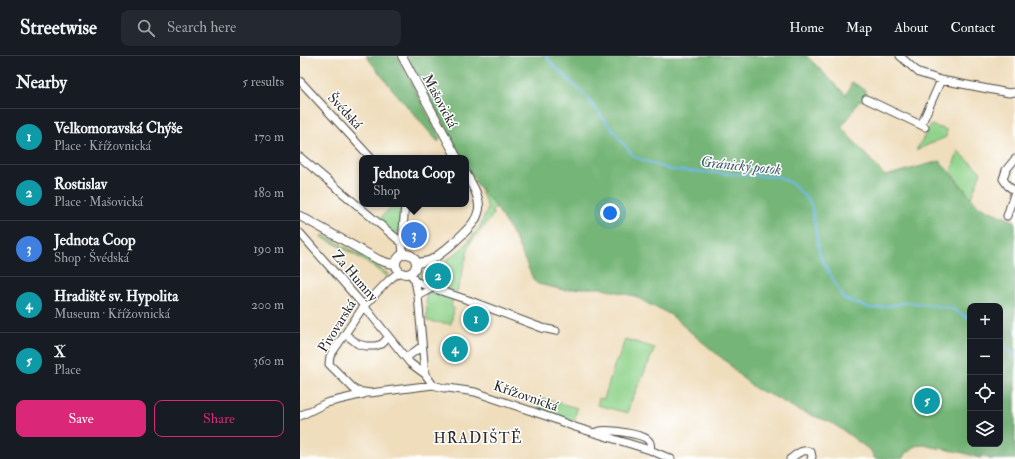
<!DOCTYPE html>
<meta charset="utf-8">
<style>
body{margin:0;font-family:"IM FELL Double Pica",serif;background:#242831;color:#f1f3f6}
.controls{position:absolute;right:12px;bottom:12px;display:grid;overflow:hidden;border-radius:8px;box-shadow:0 4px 16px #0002}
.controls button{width:36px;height:36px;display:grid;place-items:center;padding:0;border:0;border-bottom:1px solid #363941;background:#171b24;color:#f1f3f6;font:20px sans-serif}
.you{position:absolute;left:310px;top:157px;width:14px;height:14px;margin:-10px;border:3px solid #fff;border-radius:50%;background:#1a73e8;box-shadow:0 0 0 6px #1a73e833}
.badge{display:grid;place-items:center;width:26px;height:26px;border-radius:50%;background:#db2777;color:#fff;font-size:13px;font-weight:700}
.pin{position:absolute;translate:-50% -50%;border:2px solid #fff;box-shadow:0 1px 4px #0006}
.popup{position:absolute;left:59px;top:99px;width:110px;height:52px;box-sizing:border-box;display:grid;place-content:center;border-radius:8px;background:#171b24;filter:drop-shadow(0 1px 3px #0005);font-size:13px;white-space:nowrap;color:#9ea1a6}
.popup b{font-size:15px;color:#f1f3f6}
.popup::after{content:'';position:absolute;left:50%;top:100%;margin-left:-8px;border:8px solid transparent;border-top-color:#171b24}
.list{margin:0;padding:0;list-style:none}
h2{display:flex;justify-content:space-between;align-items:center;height:52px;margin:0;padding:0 16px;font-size:17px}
h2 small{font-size:13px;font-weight:400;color:#9ea1a6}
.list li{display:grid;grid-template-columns:26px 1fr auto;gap:12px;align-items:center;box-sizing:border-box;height:56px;padding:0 16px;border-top:1px solid #363941}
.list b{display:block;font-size:15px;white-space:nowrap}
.list p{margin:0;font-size:13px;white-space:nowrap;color:#9ea1a6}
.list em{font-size:13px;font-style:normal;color:#9ea1a6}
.actions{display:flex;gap:8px;padding:12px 16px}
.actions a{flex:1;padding:9px 0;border:1px solid #db2777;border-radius:8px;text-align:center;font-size:14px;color:#db2777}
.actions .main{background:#db2777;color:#fff}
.icon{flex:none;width:22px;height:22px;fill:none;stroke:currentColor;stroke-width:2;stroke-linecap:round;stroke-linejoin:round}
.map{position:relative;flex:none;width:715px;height:403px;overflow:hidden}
header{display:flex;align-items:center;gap:24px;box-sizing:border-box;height:56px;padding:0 20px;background:#171b24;border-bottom:1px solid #363941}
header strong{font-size:19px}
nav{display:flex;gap:22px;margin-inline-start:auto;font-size:14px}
.search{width:280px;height:36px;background:#242831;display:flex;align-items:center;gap:10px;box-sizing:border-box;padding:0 14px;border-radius:8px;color:#9ea1a6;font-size:15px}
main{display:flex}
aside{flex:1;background:#171b24}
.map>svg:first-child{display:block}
.green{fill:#90d38b;stroke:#5e7f5b}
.forest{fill:#74b577;stroke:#507051;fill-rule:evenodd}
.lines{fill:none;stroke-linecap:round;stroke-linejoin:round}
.stream{stroke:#73b9ea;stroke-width:2}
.minor-casing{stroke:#484641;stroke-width:9}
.tertiary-casing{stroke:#484641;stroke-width:10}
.minor{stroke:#fff;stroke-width:7}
.tertiary{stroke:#fff;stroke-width:8}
.labels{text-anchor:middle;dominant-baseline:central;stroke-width:3;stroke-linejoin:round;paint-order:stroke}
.street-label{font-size:14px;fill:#2b2b2b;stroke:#fff}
.water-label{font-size:15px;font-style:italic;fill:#445d6e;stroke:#fff}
.neighbourhood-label{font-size:15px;letter-spacing:1px;fill:#2b2b2b;stroke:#fff}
</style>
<header>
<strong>Streetwise</strong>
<div class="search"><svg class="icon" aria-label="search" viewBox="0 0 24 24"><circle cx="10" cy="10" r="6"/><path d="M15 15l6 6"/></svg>Search here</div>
<nav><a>Home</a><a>Map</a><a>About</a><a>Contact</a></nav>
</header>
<main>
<aside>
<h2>Nearby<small>5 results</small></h2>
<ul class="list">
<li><span class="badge" style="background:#0f9aa8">1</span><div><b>Velkomoravská Chýše</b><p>Place · Křížovnická</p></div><em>170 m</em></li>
<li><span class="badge" style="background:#0f9aa8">2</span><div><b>Rostislav</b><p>Place · Mašovická</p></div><em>180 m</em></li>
<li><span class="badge" style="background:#3f7fe0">3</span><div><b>Jednota Coop</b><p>Shop · Švédská</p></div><em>190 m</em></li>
<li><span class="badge" style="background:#0f9aa8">4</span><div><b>Hradiště sv. Hypolita</b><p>Museum · Křížovnická</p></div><em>200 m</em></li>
<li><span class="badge" style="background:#0f9aa8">5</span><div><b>X</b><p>Place</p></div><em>360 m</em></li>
</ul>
<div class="actions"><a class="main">Save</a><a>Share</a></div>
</aside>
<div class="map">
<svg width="715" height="403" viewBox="0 0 715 403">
<rect width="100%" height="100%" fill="#fff"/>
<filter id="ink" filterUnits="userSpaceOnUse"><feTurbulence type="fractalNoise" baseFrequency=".025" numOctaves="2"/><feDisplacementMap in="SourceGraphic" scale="8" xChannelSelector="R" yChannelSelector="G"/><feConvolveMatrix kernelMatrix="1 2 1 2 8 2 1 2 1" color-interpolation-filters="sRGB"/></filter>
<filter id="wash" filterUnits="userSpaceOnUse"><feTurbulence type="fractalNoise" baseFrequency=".012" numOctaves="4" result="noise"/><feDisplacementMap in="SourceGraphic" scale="16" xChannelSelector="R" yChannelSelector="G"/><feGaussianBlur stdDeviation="0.9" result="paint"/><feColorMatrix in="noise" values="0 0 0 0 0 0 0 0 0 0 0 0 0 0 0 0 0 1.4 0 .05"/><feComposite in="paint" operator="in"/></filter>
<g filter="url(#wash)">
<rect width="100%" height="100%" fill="#efddbb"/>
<path class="green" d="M631,69l16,5 -1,7 -30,13z
M658,95l23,21 -10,26 -20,-26z
M179,130l18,22h-3l-2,2v2l2,2 -24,29 -13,49 -37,-12 1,-6 2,-2 21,-10 19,-14 16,-20 9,-20z
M95,148h7l-3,27 -4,4 -18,-14z
M23,179l47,26 18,13 -1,3c-20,-16 -43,-29 -66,-40z
M135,236l18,6 -2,9 3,1 -3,16 -24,-3 -1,-27z
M325,283l30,9 -20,45 -6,13 -1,7 -31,-8 2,-7 5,1 12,-39h2z
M242,342l35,10 -3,15 -25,-10 -11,-5z"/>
<path class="forest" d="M66,0h31l43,82 -2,4 -45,-52z
M107,0h400l39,39 6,-13 13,8 2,5 -5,5 -4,2 -8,14 -9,11 44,49 55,-15 37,44 22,10 16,6v238h-26l-6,-4 -3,3 -16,-5 -41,-8 -9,1 -4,6 -3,-1 -5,8h-27l-4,-8 -27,-20 -14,-9 -32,-12 -25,-14 -17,-7 -16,-13 -12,-13 -28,-23 -14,-12 -15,-13 -11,-6 -1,-1 -1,1 -24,-13 -34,-8h-19l-17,2 -26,-6 -4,-3 -19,-43 -16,-26 -1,-3 -20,-23 -12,-21v-7h-4zM670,250h30v138h-30z"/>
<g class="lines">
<path class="stream" d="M246,0l8,10 30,28 50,63 37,13 108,7 14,7 18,20 9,52 24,43 28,10 36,-7 42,6 20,11
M700,285l15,14"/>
</g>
</g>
<g filter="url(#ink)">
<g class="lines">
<defs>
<path id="minor" d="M600,0l19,17 22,7 68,13 6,-1
M0,25l71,77
M566,43l59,28
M621,69l20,-45
M0,101l102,86 1,12
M707,160l8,-25 -7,-5 -5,-7 3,-9 9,-11
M0,177l64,73 46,57 15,11
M102,187l3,-39
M99,216l-10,8 -25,26 -34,50 -1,8 27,27 14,2 63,-8 11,3
M110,217l5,8 3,15 7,78 8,11
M115,225l17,7
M118,240l14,-8 36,12 74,28 14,3
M45,278l13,10 8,2h9l7,-2 7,-7
M106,302l16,-12
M148,332l27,4 74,25 26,10 75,23 21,9
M0,360l26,-13 38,-9
M294,377c3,-1 4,-2 6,-2 9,-2 40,3 47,8 4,3 4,7 3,11
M490,403c7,-5 13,-11 21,-7l1,5 -1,2"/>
<path id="tertiary" d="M102,0l55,102
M0,160l79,44 9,3 8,1
M96 208a10 10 0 1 1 20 0a10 10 0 1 1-20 0Z
M116,207c5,-1 11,-1 15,-3 11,-6 34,-27 42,-37 3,-4 5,-9 6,-14 1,-13 -7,-24 -13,-35"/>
</defs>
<use href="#minor" class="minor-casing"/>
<use href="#tertiary" class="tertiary-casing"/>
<use href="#minor" class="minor"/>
<use href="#tertiary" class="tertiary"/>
</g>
</g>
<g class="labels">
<g class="street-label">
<text transform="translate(140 45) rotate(62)">Mašovická</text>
<text transform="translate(45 55) rotate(47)">Švédská</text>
<text transform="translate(55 220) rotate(49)">Za Humny</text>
<text transform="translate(37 270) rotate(-58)">Pivovarská</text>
<text transform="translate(226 340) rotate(19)">Křížovnická</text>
</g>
<g class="water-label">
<text transform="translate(441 110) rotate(6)">Gránický potok</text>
</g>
<g class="neighbourhood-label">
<text x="178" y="382">HRADIŠTĚ</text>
</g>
</g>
</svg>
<div class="controls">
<button>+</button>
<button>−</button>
<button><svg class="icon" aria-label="locate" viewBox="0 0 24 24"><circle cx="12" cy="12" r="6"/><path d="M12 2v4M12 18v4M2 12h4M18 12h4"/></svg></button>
<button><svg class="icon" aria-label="layers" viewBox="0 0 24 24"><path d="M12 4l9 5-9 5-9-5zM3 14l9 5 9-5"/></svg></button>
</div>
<div class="you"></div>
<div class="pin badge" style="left:176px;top:263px;background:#0f9aa8">1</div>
<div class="pin badge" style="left:138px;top:220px;background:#0f9aa8">2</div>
<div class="pin badge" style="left:114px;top:179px;background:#3f7fe0">3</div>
<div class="popup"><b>Jednota Coop</b>Shop</div>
<div class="pin badge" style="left:155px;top:293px;background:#0f9aa8">4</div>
<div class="pin badge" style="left:627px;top:345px;background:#0f9aa8">5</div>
</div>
</main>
